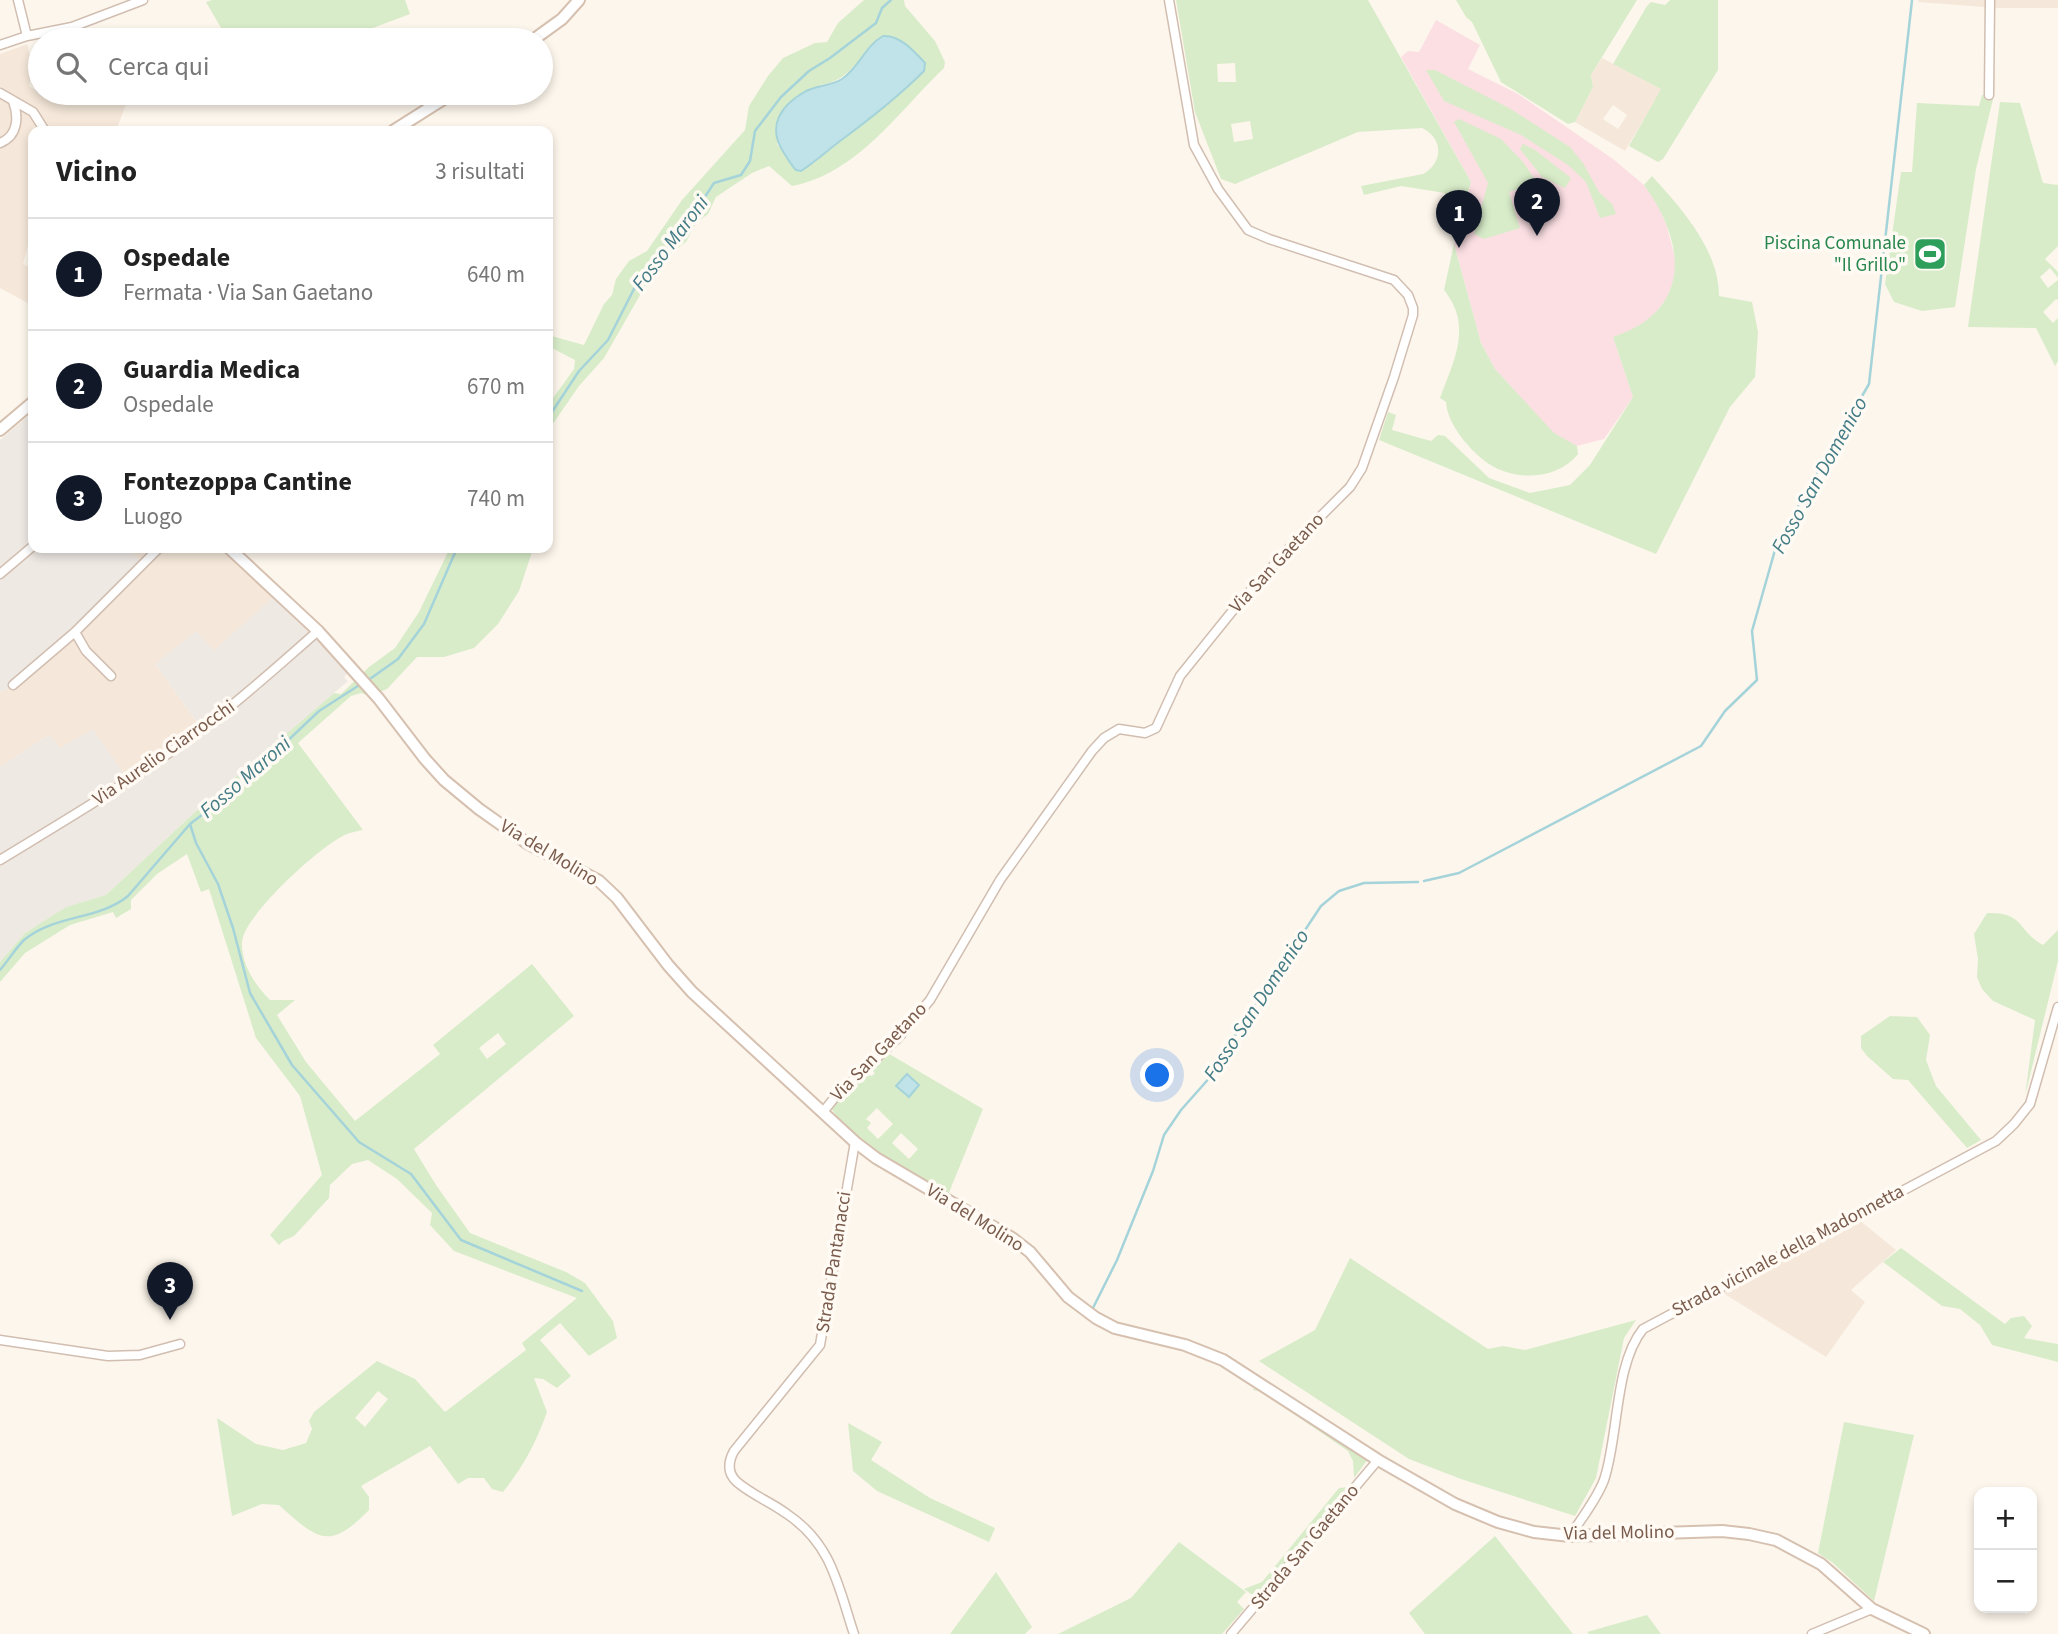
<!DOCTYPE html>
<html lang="it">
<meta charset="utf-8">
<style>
body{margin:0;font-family:"Source Sans 3",sans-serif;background:#f6f6f6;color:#222}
.controls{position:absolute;right:21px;bottom:21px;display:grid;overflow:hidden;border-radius:14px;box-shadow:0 4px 10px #0003}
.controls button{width:63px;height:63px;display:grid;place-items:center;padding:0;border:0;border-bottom:2px solid #e0e0e0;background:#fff;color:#222;font:35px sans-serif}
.you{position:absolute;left:1158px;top:1076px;width:24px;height:24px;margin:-18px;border:5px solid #fff;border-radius:50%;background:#1a73e8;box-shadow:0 0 0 10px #1a73e833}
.badge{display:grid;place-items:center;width:46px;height:46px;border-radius:50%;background:#111827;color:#fff;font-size:23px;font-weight:700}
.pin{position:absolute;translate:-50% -58px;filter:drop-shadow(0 2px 4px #0008)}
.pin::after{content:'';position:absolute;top:37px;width:24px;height:21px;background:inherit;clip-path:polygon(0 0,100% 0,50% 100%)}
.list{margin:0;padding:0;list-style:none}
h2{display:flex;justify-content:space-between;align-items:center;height:91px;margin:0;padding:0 28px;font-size:30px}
h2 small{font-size:23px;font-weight:400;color:#767676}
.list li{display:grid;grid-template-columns:46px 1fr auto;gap:21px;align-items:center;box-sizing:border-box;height:112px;padding:0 28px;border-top:2px solid #e0e0e0}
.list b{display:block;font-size:26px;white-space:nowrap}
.list p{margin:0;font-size:23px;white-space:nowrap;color:#767676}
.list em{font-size:23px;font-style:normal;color:#767676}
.icon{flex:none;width:38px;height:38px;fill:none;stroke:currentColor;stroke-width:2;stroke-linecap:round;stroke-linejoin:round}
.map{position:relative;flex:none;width:2058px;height:1634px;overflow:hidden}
.search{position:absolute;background:#fff;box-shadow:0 4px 10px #0003;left:28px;top:28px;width:525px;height:77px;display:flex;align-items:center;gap:18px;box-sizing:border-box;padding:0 24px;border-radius:38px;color:#767676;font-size:26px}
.panel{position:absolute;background:#fff;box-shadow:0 4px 10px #0003;left:28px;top:126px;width:525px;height:427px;border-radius:14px}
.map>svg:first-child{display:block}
.residential{fill:#f5e8da;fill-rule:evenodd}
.industrial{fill:#efe9e4}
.medical{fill:#fbdfe3}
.green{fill:#d8ecc9;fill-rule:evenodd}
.water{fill:#bfe3e8;stroke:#a5d3da;stroke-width:2}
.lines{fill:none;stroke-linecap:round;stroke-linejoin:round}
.stream{stroke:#a5d3da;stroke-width:2.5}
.street-casing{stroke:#d1beb0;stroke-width:11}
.secondary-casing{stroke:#d6c0b0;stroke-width:14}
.street{stroke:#fff;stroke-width:8}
.secondary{stroke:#fff;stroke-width:10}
.labels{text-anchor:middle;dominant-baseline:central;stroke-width:7;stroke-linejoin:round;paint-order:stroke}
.leisure-label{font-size:19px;fill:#27864d;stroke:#fffaf3;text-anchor:end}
.street-label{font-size:19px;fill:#7a5c4d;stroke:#fffaf3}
.water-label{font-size:21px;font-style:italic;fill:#437c86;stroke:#fffaf3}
</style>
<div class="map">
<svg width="2058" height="1634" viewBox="0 0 2058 1634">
<rect width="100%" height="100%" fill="#fdf6ec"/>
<path class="residential" d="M1919,0h139v8h-60l-80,-6z
M27,44l6,24 -4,18 12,8 62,-1 1,4 25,-1 -13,35h-83v94l-10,39 10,5v37l-33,-18v-234z
M1602,58l60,31 -37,62 -50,-29 18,-35 -2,-12zM1613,105l14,10 -9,14 -15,-10z
M129,548h93l53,48 -61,55 -59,13 47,65 -74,52 -68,-33 -11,-13 -49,32v-74l13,-8 129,-121z
M1858,1219l38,31 -45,40 14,12 -39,55 -103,-64z"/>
<path class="industrial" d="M33,412v136h96l14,16 -130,121 -13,8v-253z
M275,596l74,76 -5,5 4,4 -153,131 -89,83 -40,12 -41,26 -25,29v-195l49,-32 11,13 33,-19 35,51 74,-51 -47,-65 41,-33 18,19z"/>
<path class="medical" d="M1436,20l44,25 -12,24 50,25 95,65 31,26 14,19 9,23 9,35 -2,18 -7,18 -13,17 -20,15 -21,7 20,60 -29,42 -27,7 -23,-12 -59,-65 -14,-26 -27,-99 17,-62 -70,-125 7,-6 11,1z"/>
<path class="green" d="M212,0h193l5,14 -69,26h-113l-22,-38z
M864,0h40l1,6 30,35 10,21 -1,6c-45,43 -87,106 -152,118l-23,-20 -17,7 -36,24 -8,17 -12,9 -10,19 -20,15 -19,26 -43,75 -25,28 -31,45v-26l26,-36 1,-9 -27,-14v-11l36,10 20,-41 8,-9 4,-16 13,-18 18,-10 35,-51 63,-70 4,-24 19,-30 15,-18 32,-15 12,-1 11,-19zM876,40l32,47c-31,27 -64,51 -95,77l-29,-11 -7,-9 43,-59c29,-4 37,-25 56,-45z
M1176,0h192l103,182 -12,41 -18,-5 4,-25 -44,-7 -37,9 -3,-9 62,-12c21,-12 20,-36 -1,-46l-64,4 -123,52 -14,-5 -26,-67zM1235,63l1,19h-18l-1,-18zM1250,121l3,18 -19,3 -3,-18z
M1456,0h181l-46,75 2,12 -18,35 -7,2 -67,-42 -29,-60 -6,-5z
M1670,0h48v70l-55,89 -5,3 -29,-16 32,-57 -48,-25 34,-58 4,-4 14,3z
M1426,70h9l74,38 61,39 13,16 16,29 13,12 4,10 -16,4 -14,-36 -18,-17 -47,-30 -77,-34z
M1982,95h12l-18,74 -21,138 -33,4 -28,-9 -9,-18 16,-112h11l5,-69 62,3z
M2000,102l20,1 23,80 15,2v61l-13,13 13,13v6l-8,-10 -10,9 8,11 10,-8v20l-2,-1 -13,13 10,11 5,-5v43l-3,5 -19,-38 -68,-1z
M1459,119l42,20 23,24 13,20 -28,9 11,36 -36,11 -10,-5 14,-51 -34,-61z
M1523,144l12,6 36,28 -6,10 -23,-11 -22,-28z
M1652,176c30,33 67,74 67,120l33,6 6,30 -3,45 -25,30 -74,147 -277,-114 9,-28 8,3 -4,15 39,11 7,-6 7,1 44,42 41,15 40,-8 20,-20 43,-68 -20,-60c79,-26 74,-93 31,-152z
M1454,244l27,99 14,26 59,64 23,13 1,8c-18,23 -53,27 -80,15 -22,-10 -51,-43 -52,-67l-6,-4c14,-38 33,-72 4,-108z
M450,548h82v4l-13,39 -21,33 -24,24 -30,9h-27l-30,32 -17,7 -9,-3 -10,3 -53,47 65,87c-5,1 -11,2 -16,4 -25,10 -103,81 -105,108 -1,22 13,43 28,58h25l-18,15 29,47 49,59 85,-67 -7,-9 99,-81 42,52 -160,133 22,36 34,48 96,39 19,11 28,38 4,17 -28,18 -29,-33 -20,17 31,36 -14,12 -14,-9 -9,-1 13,34c-11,31 -24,55 -44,80l-11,-3 -8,-11h-16l-10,6 -28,-38 -69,40 8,11v13c-40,41 -51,30 -90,-5l-17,-1 -30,12 -15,-98 39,26 27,6 23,-7 6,-14 -3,-8 5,-9 63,-51 38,18 30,33 81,-62 -4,-7 55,-45 -123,-47 -24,-26 2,-12 -35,-34 -29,-19 -16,4 -22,21 -1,13 -35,38 -11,5 -4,4 -9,-10 52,-60 -22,-79 -44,-58 -47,-149 -8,3 -14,-38 -30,20 -26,26v9l-15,9 -3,-6 -43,13 -45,28 -25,29v-20l25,-29 41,-26 40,-12 89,-83 139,-119 7,1 28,-27 26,-19 24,-36zM498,1033l8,11 -19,15 -8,-11zM378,1391l10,8 -23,28 -10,-9z
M1987,913c38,-1 30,18 56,32l15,-15v31l-33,135 10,-76 -42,-19 -11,-12 -5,-12 1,-18 -4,-25z
M1890,1016l27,1 13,18 -4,25 10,26 45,54 -14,8 -59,-68 -15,-1 -26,-23 -6,-8v-12z
M886,1052l97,57 -35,86c-36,-24 -92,-47 -117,-87l33,-35 8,3 3,-3 -6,-5zM877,1108l16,16 -15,15 -11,-11 4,-5 -5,-4zM901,1133l17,16 -9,10 -17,-16z
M1901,1248l104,76 6,-6 13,-2 8,10 -8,12 34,6v18l-66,-17 -12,-20 -20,-16 -18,-3 -59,-44z
M1350,1258l138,91 15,-3 22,4 111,-30 -12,18 -28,140 -21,38 -114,-37 -52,-20 -150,-98 56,-31z
M1258,1387l110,72 -14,19 -1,-17 -5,-10 -79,-54 -9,-6 -8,-1z
M1844,1422l70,13 -40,166 -41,-38 -15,-10z
M848,1423l34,19 -11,18 59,38 65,30 -6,14 -112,-51 -24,-20z
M1348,1487l-93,110 -11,-8 18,-7 77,-94z
M1495,1536l78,98h-148l-16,-21z
M1179,1542l67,50 -9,10 7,7 -22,25h-164l73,-36z
M996,1572l36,55 -7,7h-75z
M1647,1615l14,19h-72l-2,-2z"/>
<path class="water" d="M883,36c17,-1 31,15 42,27l-1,8c-27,27 -54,48 -84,70 -13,10 -25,21 -39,30l-5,-1c-5,-5 -8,-11 -12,-17 -18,-27 -3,-48 22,-62 12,-6 25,-5 36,-12 17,-11 23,-33 41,-43z
M907,1074l12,11 -10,12 -13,-11z"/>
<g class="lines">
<path class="stream" d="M548,418l31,-47 29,-31 29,-57 50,-59 27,-41 27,-8 9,-14 5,-30 26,-34 28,-26 21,-13 46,-35 6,-15 9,-8
M367,681l31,-22 26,-35 33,-76
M190,824l6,19 22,41 15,44 17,65 42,72 67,77 52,32 50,66 121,51
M1424,881l35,-8 242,-127 24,-35 32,-31 -5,-49 25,-88 92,-159 43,-384
M0,970c8,-9 15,-21 24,-30 29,-25 75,-20 104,-44l62,-72 51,-39 78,-74 42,-27
M1092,1310l25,-50 36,-89 11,-36 17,-25 39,-44 14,-29 87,-131 18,-15 25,-8 54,-1"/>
<defs>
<path id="street" d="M18,0l9,36
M0,45l27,-9 45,-9 71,-27
M0,93l33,19 12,19
M1989,95l1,-95
M0,143c18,-7 19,-26 13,-42
M0,574l33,-28
M75,632l11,19 25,25
M13,685l62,-53 84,-84
M0,860c69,-42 139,-83 203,-132 40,-30 77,-64 115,-97
M823,1112l12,-15 64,-60 31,-37 70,-120 92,-129 12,-13 15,-9 26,4 11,-5 24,-52 54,-67 59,-65 57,-57 12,-19 32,-91 19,-62v-7l-5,-13 -14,-15 -125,-41 -21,-9 -30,-41 -24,-44 -25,-145
M0,1340l108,16 32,-1 40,-11
M1570,1536c11,-17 27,-37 34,-56 15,-44 10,-115 39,-151l353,-188 18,-17 16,-20 28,-97
M854,1634c-16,-48 -22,-90 -67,-120 -16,-12 -35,-19 -50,-32 -10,-9 -9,-20 -3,-31l86,-106 35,-203
M1231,1634l147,-174
M1812,1634l60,-25"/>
<path id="secondary" d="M533,40l29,-21 17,-19
M393,131l60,-38
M0,430l33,-28
M229,548l89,83 61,68 46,60 19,21 35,29 48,34 72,38 18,17 51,67 24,27 163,150 21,16 136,80 18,14 38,45 28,21 19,10 70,17 38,15 155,100 77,44 43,18 36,10 36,4 152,-5 27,3 27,6 45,24 51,45 52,25"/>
</defs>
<use href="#street" class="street-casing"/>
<use href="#secondary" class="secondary-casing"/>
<use href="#street" class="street"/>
<use href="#secondary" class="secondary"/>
</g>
<defs>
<symbol id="stadium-square" viewBox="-11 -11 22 22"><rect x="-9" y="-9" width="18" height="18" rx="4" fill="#2e9e5b" stroke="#fffaf3"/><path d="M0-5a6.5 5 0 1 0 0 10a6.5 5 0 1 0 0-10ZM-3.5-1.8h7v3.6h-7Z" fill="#fff"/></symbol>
</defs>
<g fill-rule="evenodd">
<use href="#stadium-square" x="1911" y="235" width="38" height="38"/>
</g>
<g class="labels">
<g class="leisure-label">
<text x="1906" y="243">Piscina Comunale<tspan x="1906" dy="22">"Il Grillo"</tspan></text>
</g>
<g class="street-label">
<text transform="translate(1277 563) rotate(-47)">Via San Gaetano</text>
<text transform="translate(164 753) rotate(-35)">Via Aurelio Ciarrocchi</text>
<text transform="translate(549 853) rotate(31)">Via del Molino</text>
<text transform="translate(879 1052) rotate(-46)">Via San Gaetano</text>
<text transform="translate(975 1218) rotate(32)">Via del Molino</text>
<text transform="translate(1788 1251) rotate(-28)">Strada vicinale della Madonnetta</text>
<text transform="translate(834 1262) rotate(-81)">Strada Pantanacci</text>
<text transform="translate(1619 1533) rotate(-1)">Via del Molino</text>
<text transform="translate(1305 1547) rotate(-50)">Strada San Gaetano</text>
</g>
<g class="water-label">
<text transform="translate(670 243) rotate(-53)">Fosso Maroni</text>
<text transform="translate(1819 475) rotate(-61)">Fosso San Domenico</text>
<text transform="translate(245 777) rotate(-41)">Fosso Maroni</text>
<text transform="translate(1256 1005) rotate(-57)">Fosso San Domenico</text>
</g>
</g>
</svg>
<div class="controls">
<button>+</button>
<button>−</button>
</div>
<div class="you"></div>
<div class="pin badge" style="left:1459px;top:248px">1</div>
<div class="pin badge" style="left:1537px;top:236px">2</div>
<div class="pin badge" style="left:170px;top:1320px">3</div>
<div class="search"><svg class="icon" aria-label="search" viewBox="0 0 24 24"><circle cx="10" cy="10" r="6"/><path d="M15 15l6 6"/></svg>Cerca qui</div>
<section class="panel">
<h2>Vicino<small>3 risultati</small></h2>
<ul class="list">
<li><span class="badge">1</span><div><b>Ospedale</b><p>Fermata · Via San Gaetano</p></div><em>640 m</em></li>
<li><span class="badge">2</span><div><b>Guardia Medica</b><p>Ospedale</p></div><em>670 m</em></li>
<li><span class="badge">3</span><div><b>Fontezoppa Cantine</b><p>Luogo</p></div><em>740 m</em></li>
</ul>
</section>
</div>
